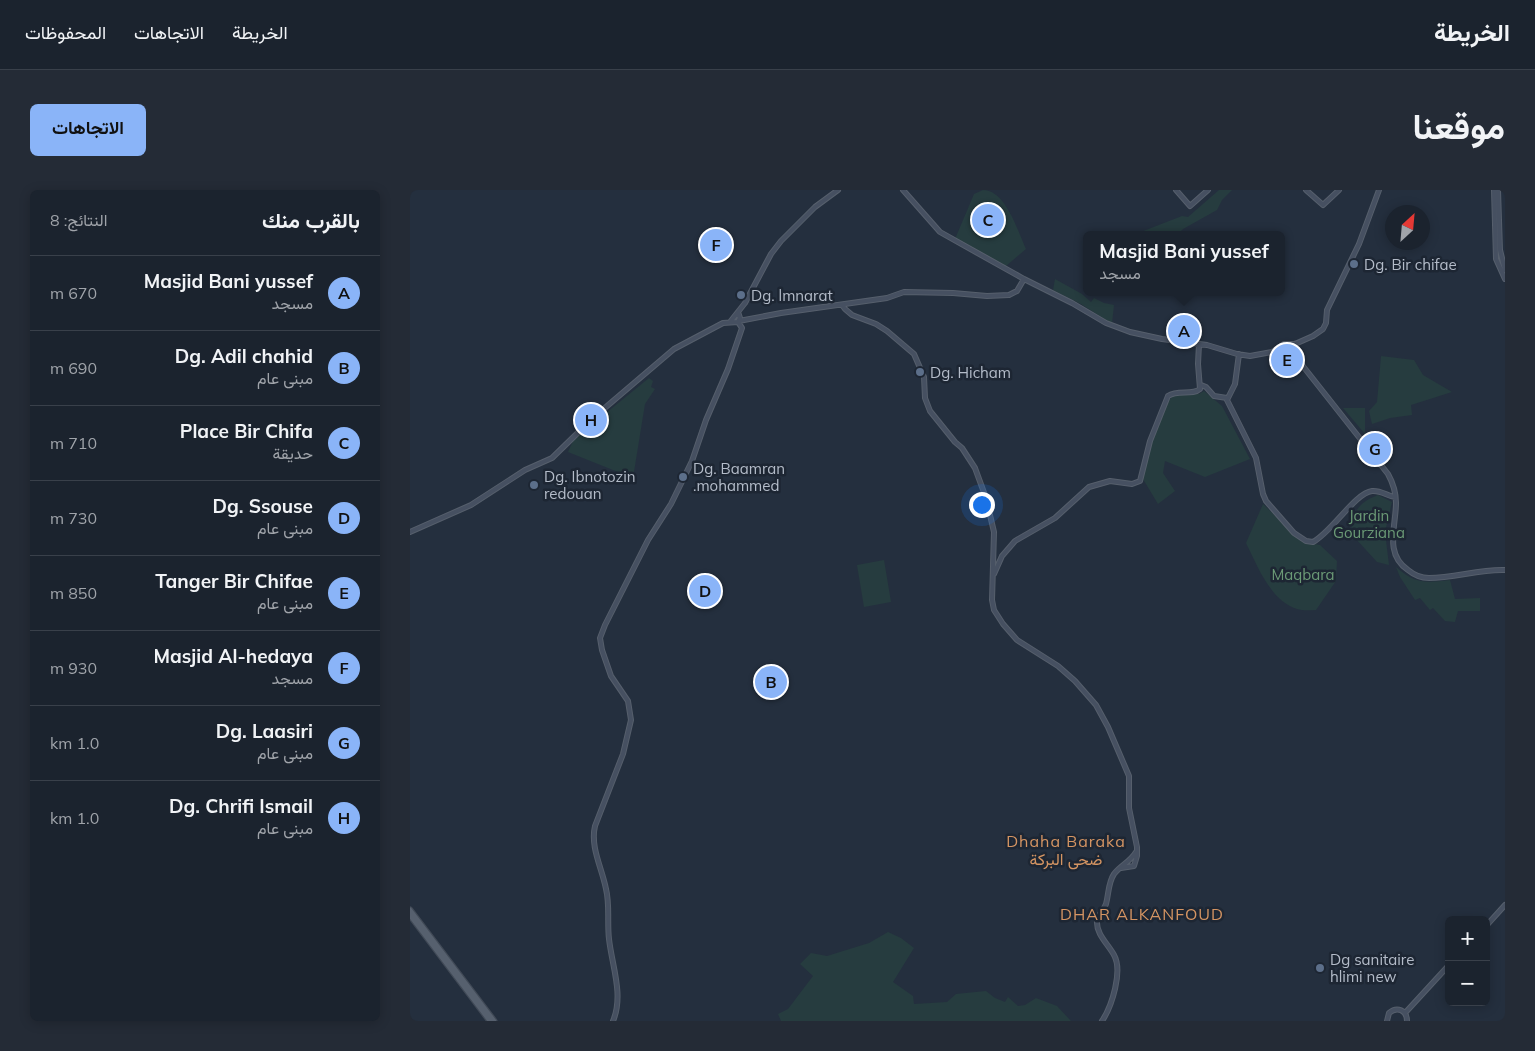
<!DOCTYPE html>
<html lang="ar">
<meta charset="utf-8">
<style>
body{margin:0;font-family:Mulish,Vazirmatn,sans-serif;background:#242b36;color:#f1f3f6;direction:rtl}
.controls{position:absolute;right:15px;bottom:15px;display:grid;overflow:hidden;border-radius:8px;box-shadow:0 2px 12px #0003}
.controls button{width:45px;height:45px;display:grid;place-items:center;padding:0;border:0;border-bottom:1px solid #39404a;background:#1b232e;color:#f1f3f6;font:25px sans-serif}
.compass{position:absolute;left:975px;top:15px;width:45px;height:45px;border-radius:50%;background:#1b232e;box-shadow:0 2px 12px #0003;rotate:26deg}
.you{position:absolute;left:571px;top:314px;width:18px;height:18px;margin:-12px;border:4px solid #fff;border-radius:50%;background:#1a73e8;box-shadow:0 0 0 8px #1a73e833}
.badge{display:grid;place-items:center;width:32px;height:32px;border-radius:50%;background:#8ab4f8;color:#111;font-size:16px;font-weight:700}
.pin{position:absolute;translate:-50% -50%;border:2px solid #fff;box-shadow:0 1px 5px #0006}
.popup{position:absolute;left:673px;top:41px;width:202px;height:65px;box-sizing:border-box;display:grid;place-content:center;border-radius:8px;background:#1b232e;filter:drop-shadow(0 1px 4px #0005);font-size:16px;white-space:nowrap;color:#a0a4aa}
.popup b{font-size:19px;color:#f1f3f6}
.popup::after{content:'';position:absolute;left:50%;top:100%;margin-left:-10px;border:10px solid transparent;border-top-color:#1b232e}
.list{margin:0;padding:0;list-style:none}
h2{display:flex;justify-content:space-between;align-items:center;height:65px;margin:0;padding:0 20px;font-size:21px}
h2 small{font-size:16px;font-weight:400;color:#a0a4aa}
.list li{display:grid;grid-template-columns:32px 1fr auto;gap:15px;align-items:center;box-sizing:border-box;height:75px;padding:0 20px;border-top:1px solid #39404a}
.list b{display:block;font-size:19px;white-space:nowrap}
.list p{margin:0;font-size:16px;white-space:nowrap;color:#a0a4aa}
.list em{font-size:16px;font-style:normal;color:#a0a4aa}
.map{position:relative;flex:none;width:1095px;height:831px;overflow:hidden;direction:ltr;border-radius:8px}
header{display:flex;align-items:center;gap:30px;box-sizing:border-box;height:70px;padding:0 25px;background:#1b232e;border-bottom:1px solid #39404a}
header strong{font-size:24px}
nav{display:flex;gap:28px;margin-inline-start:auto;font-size:18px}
.intro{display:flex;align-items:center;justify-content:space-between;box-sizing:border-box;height:120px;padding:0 30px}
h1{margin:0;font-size:35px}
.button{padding:12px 22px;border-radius:8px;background:#8ab4f8;color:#111;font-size:18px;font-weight:700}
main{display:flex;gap:30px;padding:0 30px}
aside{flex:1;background:#1b232e;border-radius:8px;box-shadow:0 2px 12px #0003}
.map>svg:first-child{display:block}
.green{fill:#263c3f}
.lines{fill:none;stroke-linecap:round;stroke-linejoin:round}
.secondary-casing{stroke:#565f6c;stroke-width:6}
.primary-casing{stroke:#414a57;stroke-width:7}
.secondary{stroke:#465061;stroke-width:4}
.primary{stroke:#56606e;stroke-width:4.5}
.service-dot{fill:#5c6f8a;stroke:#1d2633;stroke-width:2}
.labels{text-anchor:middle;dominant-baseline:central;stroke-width:5;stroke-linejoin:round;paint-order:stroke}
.poi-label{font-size:15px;fill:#b4bcc9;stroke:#1d2633;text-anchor:start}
.park-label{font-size:15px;fill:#6b9a76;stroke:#1d2633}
.neighbourhood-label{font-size:16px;letter-spacing:1px;fill:#d59563;stroke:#1d2633}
</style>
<header>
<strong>الخريطة</strong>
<nav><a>الخريطة</a><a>الاتجاهات</a><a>المحفوظات</a></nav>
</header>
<div class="intro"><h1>موقعنا</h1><a class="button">الاتجاهات</a></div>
<main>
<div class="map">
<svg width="1095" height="831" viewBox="0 0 1095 831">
<rect width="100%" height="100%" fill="#242f3e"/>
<path class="green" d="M573,0c23,0 35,42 43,59l-20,17 -51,-27 19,-45z
M809,0h13l-10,10 -5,10 -34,19 -6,6h-44l49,-19 6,1z
M645,89l27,15 9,8 3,-4 10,5 10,2 -2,19 -31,-20 -28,-14z
M971,166l33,4 9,15 29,17 -41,13 1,10 -22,3 -18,6 -3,-13 8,-9z
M239,188l4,3 -2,6 4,2 -10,15 -12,74 -65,-26 5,-11 17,-15z
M794,201l18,15 28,53 -45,18 -40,-16 -2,12 12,18 -17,13 -15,-25c4,-23 13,-73 34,-86l22,1z
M933,218h22v26z
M968,305l14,7 -7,30 4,33 -12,-3 -21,-23 -6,-16c8,-17 11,-21 28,-28z
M853,314l39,38 18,3 17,16 -1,20 -20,29c-6,0 -13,1 -19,-1 -27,-9 -39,-42 -51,-66z
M474,370l7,42 -27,5 -7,-42z
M986,377c20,17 28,16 54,13l5,19 25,-1v13h-22l-3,11 -10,-1 -12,-13 -3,2 -10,-12 -5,2 -15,-23z
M478,742l13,6 13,10 -21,34 20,14 1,8 33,-2 9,-8 30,-3 9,7 10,4 3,-5 10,9 7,-1 11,-7 21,8 14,15h-290l-3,-7 10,-5 25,-33 -13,-12 11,-11 16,3 42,-13z"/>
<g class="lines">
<defs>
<path id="secondary" d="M493,0l37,42 84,47 48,24 34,20 24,9 32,7 45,6 30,9 13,2 22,-4 12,-8h11l18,-8 10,-7 3,-6 1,-13 32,-66 20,-54
M766,0l14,16 18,-16
M896,0l17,15 16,-15
M1084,0l2,69 9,20
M1088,0l2,60 5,20
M432,115l3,4 7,6 24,9 11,7 27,23 10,23 1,21 5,13 25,31 7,6 13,20 11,30 8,34 -2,68 2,10 9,14 14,16 41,26 17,15 21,24 12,22 21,49v32l8,39v9l-3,10 -13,2
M329,131l42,-8 106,-15 17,-6 49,1 34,3 22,-1 8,-4 7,-12
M320,132l15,-19 26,-49 10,-13 34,-34 23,-17
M881,161l97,123c5,9 8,18 8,29 0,23 -12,51 12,67 6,5 14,8 21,8 26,0 50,-9 76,-8
M862,162l16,2 7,-10
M829,164l-4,30 -8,16 29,58 7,36 3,7 28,32 12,8 7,1c19,-10 42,-49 59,-51 9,-1 15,5 23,6
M791,195l5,2 8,9 13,2
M0,342l61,-27 54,-35 27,-12 41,-40 81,-69 49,-26 15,-1 2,-4 -2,-6
M584,384l8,-18 13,-15 40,-23 34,-31 21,-6 22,3 8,-3 10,-40 18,-45c10,-7 24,0 32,-7l-2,-25 1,-20
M1076,736l19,-21
M995,823l44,-48
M203,831c11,-26 -1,-55 -4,-82 -2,-17 1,-34 -3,-50 -4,-21 -16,-42 -11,-63l28,-72 8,-34 -3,-19 -17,-25 -9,-26 -2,-12 5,-13 43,-85 23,-36 21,-43 14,-41 22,-51 14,-41 -4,-6
M692,831c10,-15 21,-50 12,-66 -6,-11 -18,-21 -17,-34 1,-7 7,-11 9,-17 3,-11 2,-21 8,-30 7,-9 16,-12 22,-22
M977,831l2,-8c8,-7 18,-3 18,8"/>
<path id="primary" d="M0,720l84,111
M0,725l80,106"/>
</defs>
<use href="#secondary" class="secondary-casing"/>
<use href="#primary" class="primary-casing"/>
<use href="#secondary" class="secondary"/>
<use href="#primary" class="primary"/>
</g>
<g class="service-dot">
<circle cx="944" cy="74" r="5"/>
<circle cx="331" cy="105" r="5"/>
<circle cx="510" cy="182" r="5"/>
<circle cx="273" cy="287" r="5"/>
<circle cx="124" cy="295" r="5"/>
<circle cx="910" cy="778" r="5"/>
</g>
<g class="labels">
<g class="poi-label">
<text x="954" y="74">Dg. Bir chifae</text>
<text x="341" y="105">Dg. lmnarat</text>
<text x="520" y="182">Dg. Hicham</text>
<text x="283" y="278">Dg. Baamran<tspan x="283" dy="17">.mohammed</tspan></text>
<text x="134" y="286">Dg. Ibnotozin<tspan x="134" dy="17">redouan</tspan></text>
<text x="920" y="769">Dg sanitaire<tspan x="920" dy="17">hlimi new</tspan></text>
</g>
<g class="park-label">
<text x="959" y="325">Jardin<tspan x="959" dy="17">Gourziana</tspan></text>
<text x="893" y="384">Maqbara</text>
</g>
<g class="neighbourhood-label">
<text x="656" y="651">Dhaha Baraka<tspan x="656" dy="18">ضحى البركة</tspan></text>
<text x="732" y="724">DHAR ALKANFOUD</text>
</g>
</g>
</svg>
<div class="controls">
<button>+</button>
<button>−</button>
</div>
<svg class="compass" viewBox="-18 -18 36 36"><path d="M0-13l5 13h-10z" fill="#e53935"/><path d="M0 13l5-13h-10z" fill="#a0a4aa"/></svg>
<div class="you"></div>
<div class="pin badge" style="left:774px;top:141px">A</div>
<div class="popup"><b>Masjid Bani yussef</b>مسجد</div>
<div class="pin badge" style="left:361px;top:492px">B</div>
<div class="pin badge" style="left:578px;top:30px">C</div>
<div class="pin badge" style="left:295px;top:401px">D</div>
<div class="pin badge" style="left:877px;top:170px">E</div>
<div class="pin badge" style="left:306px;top:55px">F</div>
<div class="pin badge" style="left:965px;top:259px">G</div>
<div class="pin badge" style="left:181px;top:230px">H</div>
</div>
<aside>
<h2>بالقرب منك<small>النتائج: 8</small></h2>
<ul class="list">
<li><span class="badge">A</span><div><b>Masjid Bani yussef</b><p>مسجد</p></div><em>670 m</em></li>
<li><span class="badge">B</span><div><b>Dg. Adil chahid</b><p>مبنى عام</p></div><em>690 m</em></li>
<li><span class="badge">C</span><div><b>Place Bir Chifa</b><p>حديقة</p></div><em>710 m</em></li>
<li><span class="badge">D</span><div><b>Dg. Ssouse</b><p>مبنى عام</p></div><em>730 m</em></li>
<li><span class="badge">E</span><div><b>Tanger Bir Chifae</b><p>مبنى عام</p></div><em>850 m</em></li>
<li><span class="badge">F</span><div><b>Masjid Al-hedaya</b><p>مسجد</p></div><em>930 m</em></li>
<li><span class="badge">G</span><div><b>Dg. Laasiri</b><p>مبنى عام</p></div><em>1.0 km</em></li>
<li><span class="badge">H</span><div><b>Dg. Chrifi Ismail</b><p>مبنى عام</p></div><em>1.0 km</em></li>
</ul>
</aside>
</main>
